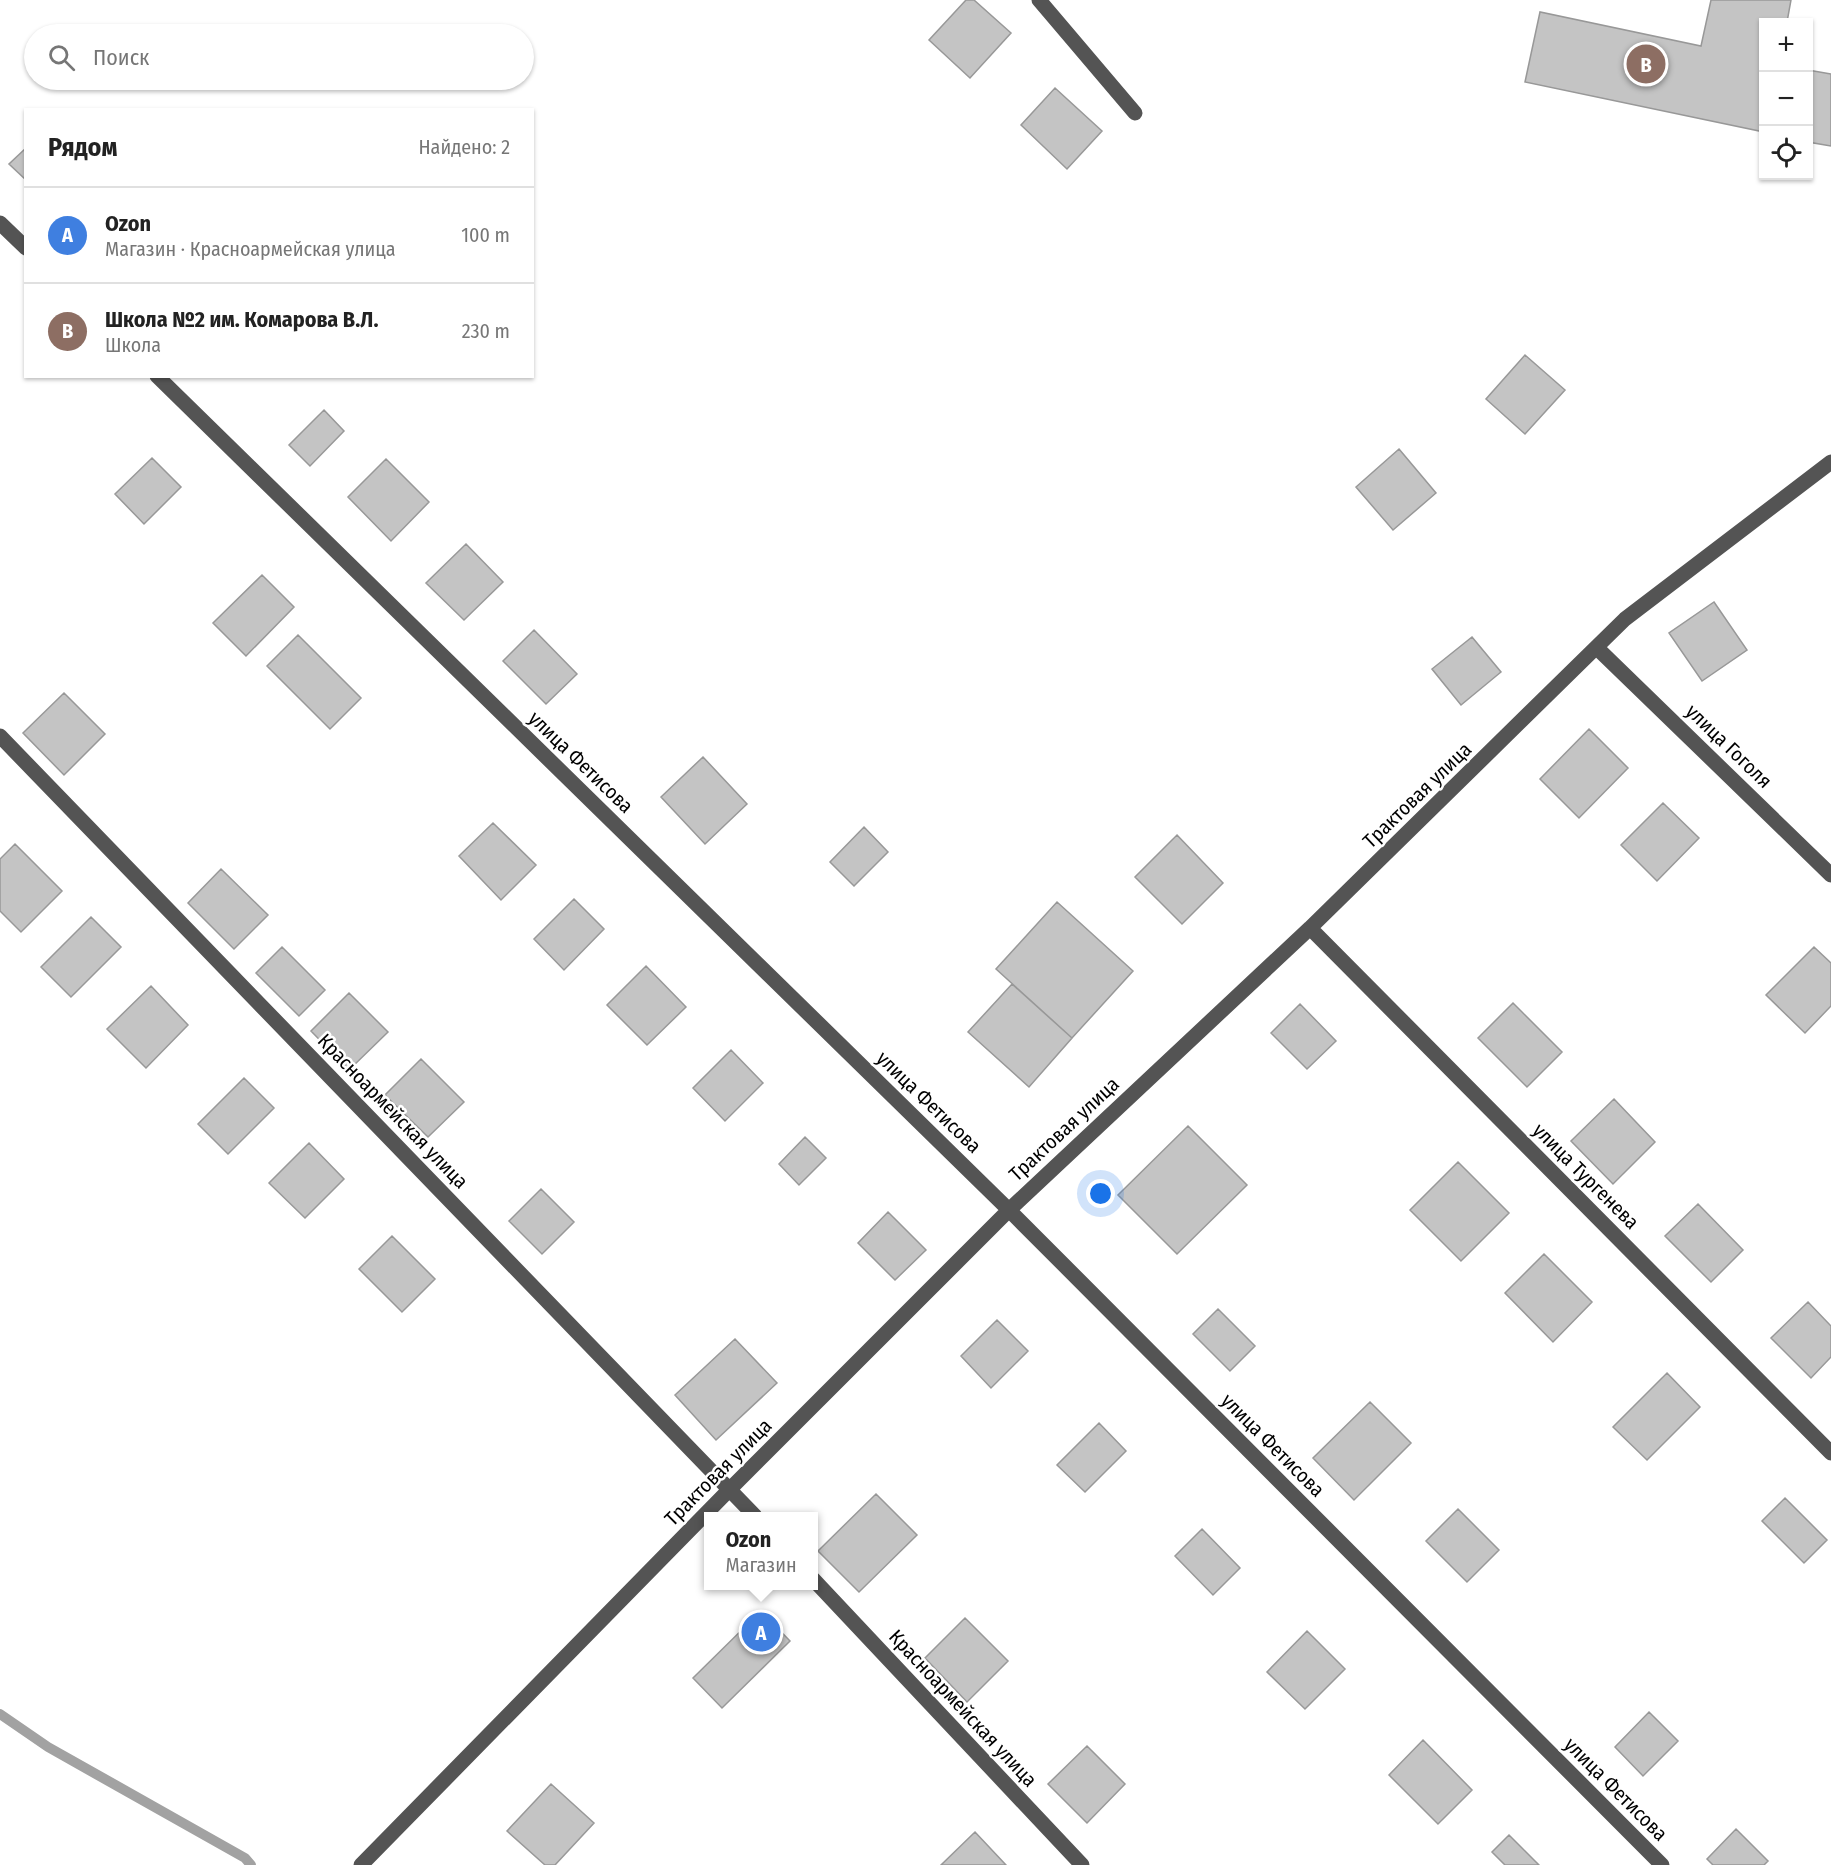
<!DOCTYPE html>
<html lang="ru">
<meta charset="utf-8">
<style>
body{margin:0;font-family:"Fira Sans Condensed",sans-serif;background:#f2f2f2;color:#222}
.controls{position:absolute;right:18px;top:18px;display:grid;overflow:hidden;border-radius:0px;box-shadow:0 2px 4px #0004}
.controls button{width:54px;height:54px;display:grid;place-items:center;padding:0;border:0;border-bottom:2px solid #e0e0e0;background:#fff;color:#222;font:30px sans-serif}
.you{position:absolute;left:1101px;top:1194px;width:21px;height:21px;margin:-15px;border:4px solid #fff;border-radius:50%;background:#1a73e8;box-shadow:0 0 0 9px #1a73e833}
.badge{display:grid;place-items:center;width:39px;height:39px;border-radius:50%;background:#0f766e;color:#fff;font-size:20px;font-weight:700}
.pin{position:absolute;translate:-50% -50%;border:3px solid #fff;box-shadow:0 2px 6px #0006}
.popup{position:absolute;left:704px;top:1512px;width:114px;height:78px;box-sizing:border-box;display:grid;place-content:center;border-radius:0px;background:#fff;filter:drop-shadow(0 2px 4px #0005);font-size:20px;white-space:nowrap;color:#767676}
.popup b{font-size:22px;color:#222}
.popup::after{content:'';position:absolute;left:50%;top:100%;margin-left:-12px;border:12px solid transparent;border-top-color:#fff}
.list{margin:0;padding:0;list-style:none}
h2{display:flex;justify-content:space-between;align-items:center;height:78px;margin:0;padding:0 24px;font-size:26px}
h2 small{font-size:20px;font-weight:400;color:#767676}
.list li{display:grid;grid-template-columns:39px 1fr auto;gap:18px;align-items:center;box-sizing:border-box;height:96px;padding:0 24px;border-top:2px solid #e0e0e0}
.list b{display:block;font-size:22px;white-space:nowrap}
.list p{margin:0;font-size:20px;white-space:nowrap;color:#767676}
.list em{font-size:20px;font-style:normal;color:#767676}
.icon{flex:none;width:33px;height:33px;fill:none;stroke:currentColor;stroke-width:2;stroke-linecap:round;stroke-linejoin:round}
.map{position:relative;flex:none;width:1831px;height:1865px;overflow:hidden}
.search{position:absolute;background:#fff;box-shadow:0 2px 4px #0004;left:24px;top:24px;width:510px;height:66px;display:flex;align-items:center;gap:15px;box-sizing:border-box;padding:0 21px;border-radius:33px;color:#767676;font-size:22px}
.panel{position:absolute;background:#fff;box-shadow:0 2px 4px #0004;left:24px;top:108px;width:510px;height:270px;border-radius:0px}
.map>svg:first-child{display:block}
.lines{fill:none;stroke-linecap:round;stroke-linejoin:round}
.stream{stroke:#a2a2a2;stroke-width:10}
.building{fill:#c4c4c4;stroke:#989898;stroke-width:1.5}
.minor{stroke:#545454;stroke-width:15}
.labels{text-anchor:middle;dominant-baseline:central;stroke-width:5;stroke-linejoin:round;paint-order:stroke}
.street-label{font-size:20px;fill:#000;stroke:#fff}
</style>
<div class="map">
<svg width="1831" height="1865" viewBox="0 0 1831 1865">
<rect width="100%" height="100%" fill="#fff"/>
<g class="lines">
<path class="stream" d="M0,1714l48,33 197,111 6,7"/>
</g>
<path class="building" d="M966,0h8l37,33 -41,45 -41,-38z
M1711,0h80l-4,22h-23v110l-239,-50 15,-70 161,34z
M1808,70l23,4v72l-23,-4z
M1055,88l47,43 -35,38 -46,-44z
M26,148v32l-17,-16z
M1525,355l40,35 -40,44 -39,-35z
M324,410l20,21 -34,35 -21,-21z
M1399,449l37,44 -43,37 -37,-43z
M152,458l29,29 -37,37 -29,-30z
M386,459l43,43 -38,39 -43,-44z
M466,544l37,38 -39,38 -38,-37z
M262,575l32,32 -48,49 -33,-33z
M1714,602l33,48 -45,31 -33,-48z
M534,630l43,44 -31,30 -43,-43z
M298,635l63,63 -31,31 -63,-63z
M1472,637l29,35 -40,33 -29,-36z
M64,693l41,41 -41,41 -41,-42z
M1589,729l39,39 -49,50 -39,-39z
M703,757l44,47 -42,40 -44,-47z
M1663,803l36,35 -42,43 -36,-36z
M493,823l43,42 -35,35 -42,-44z
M864,827l24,25 -34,34 -24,-24z
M1177,835l46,48 -41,41 -47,-47z
M15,844l47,47 -41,41 -21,-21v-52z
M221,869l47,46 -34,34 -46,-46z
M574,899l30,30 -40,41 -30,-31z
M1057,902l76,69 -61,67 -76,-69z
M91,917l30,30 -50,50 -30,-30z
M282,947l43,43 -26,26 -43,-43z
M1814,947l17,16v43l-26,27 -39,-38z
M646,966l40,41 -39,38 -40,-40z
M1012,984l60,54 -43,49 -61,-55z
M151,986l37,39 -42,43 -39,-39z
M349,993l39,39 -39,38 -38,-39z
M1513,1003l49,49 -35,35 -49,-49z
M1300,1004l36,37 -29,28 -36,-36z
M731,1050l32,33 -38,38 -32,-33z
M421,1059l43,43 -36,35 -43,-42z
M244,1078l30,30 -46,46 -30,-30z
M1614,1099l41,43 -42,42 -42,-43z
M1188,1126l59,59 -70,69 -59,-59z
M805,1137l21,21 -27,27 -20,-21z
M309,1143l35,36 -39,39 -36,-35z
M1458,1162l51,51 -48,48 -51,-51z
M541,1189l33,33 -32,32 -33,-33z
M1698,1204l45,46 -32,32 -46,-46z
M888,1212l38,38 -31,30 -37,-37z
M392,1236l43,43 -33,33 -43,-43z
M1544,1254l48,48 -39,40 -48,-49z
M1808,1302l23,24v31l-20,21 -40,-40z
M1218,1309l37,37 -25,25 -37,-37z
M997,1320l31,31 -37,37 -30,-32z
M735,1339l42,44 -61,57 -41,-45z
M1667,1373l33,34 -53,53 -34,-33z
M1370,1402l41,41 -57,57 -41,-42z
M1099,1423l27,28 -41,41 -28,-27z
M876,1494l41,41 -58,57 -41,-41z
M1785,1498l42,42 -23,23 -42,-42z
M1458,1509l41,41 -32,32 -41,-41z
M1202,1529l38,39 -27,27 -38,-39z
M761,1611l29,30 -68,67 -29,-30z
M965,1618l43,43 -41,41 -42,-44z
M1307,1631l38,38 -40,40 -38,-37z
M1649,1712l29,29 -35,35 -28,-29z
M1423,1740l49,50 -34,34 -49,-49z
M1087,1746l38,38 -38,39 -39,-39z
M551,1784l43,39 -39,42h-10l-38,-34z
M1736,1829l32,32 -4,4h-51l-6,-6z
M975,1832l31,33h-65z
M1509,1835l30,30h-34l-13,-13z"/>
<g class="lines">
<path class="minor" d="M1039,0l96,113
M0,223l26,25
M157,376l852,834 653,655
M1597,648l234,227
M0,736l755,780
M1310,928l521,525
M813,1579l269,286
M361,1865l368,-375 280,-280 301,-282 315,-309 206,-157"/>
</g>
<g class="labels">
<g class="street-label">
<text transform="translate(1729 746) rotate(44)">улица Гоголя</text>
<text transform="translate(581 762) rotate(44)">улица Фетисова</text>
<text transform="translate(1417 795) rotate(-44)">Трактовая улица</text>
<text transform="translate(929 1102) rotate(44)">улица Фетисова</text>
<text transform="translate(393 1111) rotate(46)">Красноармейская улица</text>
<text transform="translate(1064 1129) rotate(-43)">Трактовая улица</text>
<text transform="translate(1586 1176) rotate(45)">улица Тургенева</text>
<text transform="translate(1273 1445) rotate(45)">улица Фетисова</text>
<text transform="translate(718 1472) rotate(-45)">Трактовая улица</text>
<text transform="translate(963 1708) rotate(47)">Красноармейская улица</text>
<text transform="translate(1616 1789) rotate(45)">улица Фетисова</text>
</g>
</g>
</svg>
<div class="controls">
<button>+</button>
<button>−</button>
<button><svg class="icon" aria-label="locate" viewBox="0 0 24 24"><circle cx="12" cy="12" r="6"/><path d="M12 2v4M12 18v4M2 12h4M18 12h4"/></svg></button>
</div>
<div class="you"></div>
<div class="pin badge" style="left:761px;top:1632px;background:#3f7fe0">A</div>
<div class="popup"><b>Ozon</b>Магазин</div>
<div class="pin badge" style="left:1646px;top:64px;background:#8d6e63">B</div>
<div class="search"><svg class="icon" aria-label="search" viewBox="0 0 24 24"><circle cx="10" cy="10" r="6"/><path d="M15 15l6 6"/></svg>Поиск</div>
<section class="panel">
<h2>Рядом<small>Найдено: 2</small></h2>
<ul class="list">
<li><span class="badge" style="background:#3f7fe0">A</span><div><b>Ozon</b><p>Магазин · Красноармейская улица</p></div><em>100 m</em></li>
<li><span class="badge" style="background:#8d6e63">B</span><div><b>Школа №2 им. Комарова В.Л.</b><p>Школа</p></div><em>230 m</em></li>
</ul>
</section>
</div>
